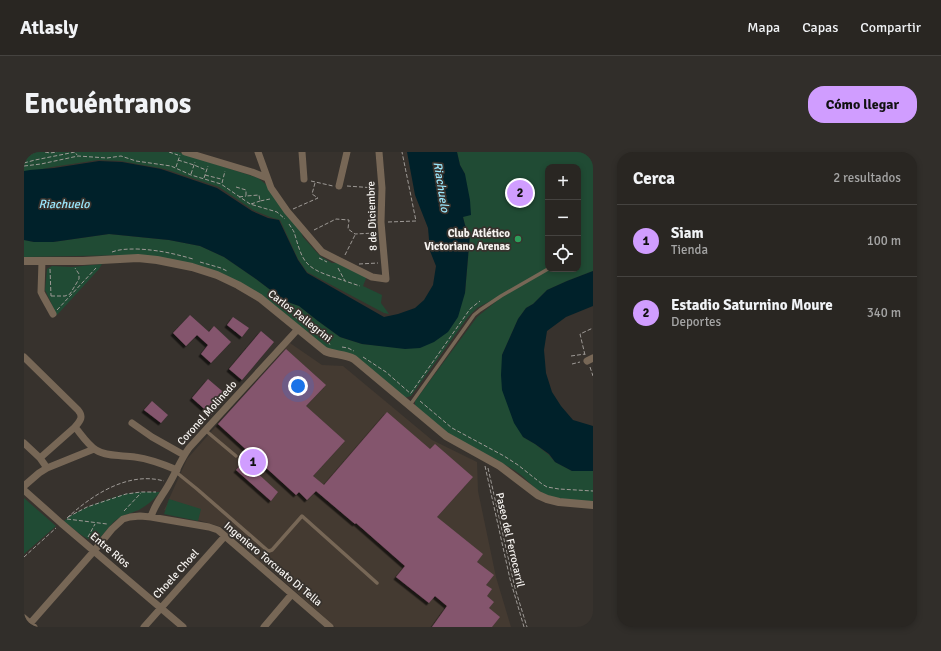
<!DOCTYPE html>
<html lang="es">
<meta charset="utf-8">
<style>
:root{--surface:#292622;--page:#312e2a;--text:#f1f3f6;--muted:#a5a5a5;--line:#454340;--accent:#d09dff}
body{margin:0;font-family:Signika,sans-serif;background:var(--page);color:var(--text)}
.controls{position:absolute;right:12px;top:12px;display:grid;overflow:hidden;border-radius:8px;box-shadow:0 2px 6px #0003}
.controls button{width:36px;height:36px;display:grid;place-items:center;padding:0;border:0;border-bottom:1px solid var(--line);background:var(--surface);color:var(--text);font:20px sans-serif}
.you{position:absolute;left:274px;top:234px;width:14px;height:14px;margin:-10px;border:3px solid #fff;border-radius:50%;background:#1a73e8;box-shadow:0 0 0 6px #1a73e833}
.badge{display:grid;place-items:center;width:26px;height:26px;border-radius:50%;background:var(--accent);color:#111;font-size:13px;font-weight:700}
.pin{position:absolute;translate:-50% -50%;border:2px solid #fff;box-shadow:0 1px 4px #0006}
.list{margin:0;padding:0;list-style:none}
h2{display:flex;justify-content:space-between;align-items:center;height:52px;margin:0;padding:0 16px;font-size:17px}
h2 small{font-size:13px;font-weight:400;color:var(--muted)}
.list li{display:grid;grid-template-columns:26px 1fr auto;gap:12px;align-items:center;box-sizing:border-box;height:72px;padding:0 16px;border-top:1px solid var(--line)}
.list b{display:block;font-size:15px;white-space:nowrap}
.list p{margin:0;font-size:13px;white-space:nowrap;color:var(--muted)}
.list em{font-size:13px;font-style:normal;color:var(--muted)}
.icon{flex:none;width:22px;height:22px;fill:none;stroke:currentColor;stroke-width:2;stroke-linecap:round;stroke-linejoin:round}
.map{position:relative;flex:none;width:569px;height:475px;overflow:hidden;border-radius:16px}
header{display:flex;align-items:center;gap:24px;box-sizing:border-box;height:56px;padding:0 20px;background:var(--surface);border-bottom:1px solid var(--line)}
header strong{font-size:19px}
nav{display:flex;gap:22px;margin-inline-start:auto;font-size:14px}
.intro{display:flex;align-items:center;justify-content:space-between;box-sizing:border-box;height:96px;padding:0 24px}
h1{margin:0;font-size:28px}
.button{padding:10px 18px;border-radius:16px;background:var(--accent);color:#111;font-size:14px;font-weight:700}
main{display:flex;gap:24px;padding:0 24px}
aside{flex:1;background:var(--surface);border-radius:16px;box-shadow:0 2px 6px #0003}
.map>svg:first-child{display:block}
.built{fill:#443a31}
.green{fill:#204b34;fill-rule:evenodd}
.water{fill:#00212a}
.building{fill:#84546d;filter:url(#shadow)}
.lines{fill:none;stroke-linecap:round;stroke-linejoin:round}
.path{stroke:#9e9a96;stroke-width:1;stroke-dasharray:4 2;stroke-linecap:butt}
.service{stroke:#776756;stroke-width:3.5}
.minor{stroke:#776756;stroke-width:7}
.tertiary{stroke:#776756;stroke-width:8}
.leisure-dot{fill:#2e9e5b;stroke:#37322d;stroke-width:1.5}
.labels{text-anchor:middle;dominant-baseline:central;stroke-width:3.5;stroke-linejoin:round;paint-order:stroke}
.street-label{font-size:11px;fill:#f7f4f1;stroke:#37322d}
.poi-label{font-size:11px;font-weight:bold;fill:#f7f4f1;stroke:#37322d;text-anchor:end}
.water-label{font-size:12px;font-style:italic;fill:#9be8fd;stroke:#37322d}
</style>
<header>
<strong>Atlasly</strong>
<nav><a>Mapa</a><a>Capas</a><a>Compartir</a></nav>
</header>
<div class="intro"><h1>Encuéntranos</h1><a class="button">Cómo llegar</a></div>
<main>
<div class="map">
<svg width="569" height="475" viewBox="0 0 569 475">
<defs>
<filter id="shadow"><feDropShadow dx="-2.5" dy="2.5" stdDeviation="0" flood-color="#0009"/></filter>
</defs>
<rect width="100%" height="100%" fill="#37322d"/>
<path class="built" d="M266 191 298 213 319 214 408 288 453 310 454 339 472 425 487 475H311L242 413 241 414 201 376 140 358 146 347H145L163 307Z"/>
<path class="green" d="M0 0H154L234 26 244 34 277 80 279 85 296 104 308 111H314L343 124 339 134 358 143 357 151 365 162 360 161 283 120 274 107 256 68 246 65 229 58 195 35 141 17 97 9 74 8 28 15 0 21Z
M433 0H569V119L543 129 523 138 509 152 502 156 494 167 478 203 499 285 511 292 525 303 531 310 548 319H569V349L544 348 524 344 512 337 497 323 490 318 464 303 442 292 422 280 391 255V249L453 165 474 148V145L453 156 444 165 387 244 380 246 337 210 306 199 236 144 194 122 106 103 0 105V88L10 90H29L85 82 145 88 176 94 200 105 232 127 261 149 275 154 294 169 316 185 338 192 359 194 441 141 446 82 441 73 439 65 441 22 436 13ZM524 15H554V117H524Z
M78 112 75 117 33 163 21 138 23 117 28 114 48 115Z
M117 340H136C130 348 123 353 115 358 107 361 99 363 92 368 86 372 76 389 70 389 63 389 46 374 40 369 53 357 83 347 101 342 106 341 111 341 117 340Z
M0 346 32 374 0 402Z
M145 347 177 357 174 369 140 362Z"/>
<path class="water" d="M383 0H433L436 13 441 22 446 48 447 63 439 65 441 73 446 82 441 141 434 165 424 180 410 190 396 196 381 197 338 192 316 185 294 169 275 154 261 149 232 127 200 105 176 94 145 88 85 82 29 90H10L0 88V19L6 18 30 16 75 9 98 10 137 17 193 36 228 59 244 66 255 68 274 108 283 121 360 165 374 162 391 156 400 148 409 133 412 114 406 99 404 76 391 43Z
M569 119V154L542 165 523 179 520 198 522 221 528 240 537 254 549 268 569 274V319H548L531 310 525 302 511 292 499 285 490 271 478 238 477 223 478 203 494 167 502 156 509 152 523 138 543 129Z"/>
<path class="building" d="M166 163 185 180 190 174 207 190 187 211 177 202 184 193 173 183 162 194 149 181Z
M209 165 225 176 218 185 203 173Z
M237 179 250 190 218 228 205 217Z
M262 197 302 233 282 254 321 289 289 324 300 333 363 260 406 297 411 292 449 325 413 365 459 402 453 410 470 423 462 433 468 437 463 444 470 450 465 456 476 465 468 475H408L423 454 411 444 405 451 372 425 381 414 332 371 331 372 292 339 283 348 275 340 272 343 194 272Z
M184 227 204 244 187 263 168 246Z
M128 249 144 263 137 271 120 258Z
M220 309 254 340 247 349 212 318Z"/>
<g class="lines">
<path class="path" d="M21 0 26 1 33 0
M145 0 154 3
M154 8 170 13 182 18
M0 11 11 8 51 0 53 3
M0 14 17 12 54 4 83 6 97 4 112 9 147 14 167 23 197 32 226 52 253 60 261 67
M152 15 156 3
M167 22 171 10
M181 23 197 27
M180 26 184 14
M287 29 309 34
M198 31 201 19
M323 34 351 36
M212 35 222 38V44L235 43 236 49 246 47
M215 45 222 44
M227 52 236 49
M269 57 294 46 288 42 291 31
M364 70 392 69 378 0
M265 72C267 75 269 78 270 80 273 89 276 103 282 110 291 121 308 124 321 129
M290 78 312 67 325 68 324 77 331 82 351 81
M88 100C96 97 104 97 113 97 134 98 148 101 169 107
M321 103 331 83
M295 106 303 110
M176 110 197 116 203 119
M335 112 354 111
M314 116 321 129 336 134
M26 117 27 144
M27 144H41L46 142 55 127V122L51 116
M33 158 72 116
M270 164 307 193
M318 195 324 196 330 199
M561 203 556 182 569 176
M547 204 561 202
M339 205 362 220 387 242
M548 212 556 210
M566 215 569 224
M387 241 446 157 456 149
M396 249 428 276 480 304 494 313 518 332 523 335 535 337 569 339
M461 314 486 427 500 475
M464 316 491 436 503 475
M100 359 117 341
M44 365 63 355 102 342 117 340H132
M43 366C68 343 104 319 140 329
M43 367 83 372
M64 385 71 372
M0 405 32 376"/>
<path class="service" d="M0 4 8 0
M386 253 450 163 456 158 477 144 524 117
M181 278 212 304
M152 320 173 337 243 398 245 399 248 398 278 364 353 431"/>
<path class="minor" d="M161 0 228 20 243 26
M234 0 247 36 263 59 298 100 348 125 362 127 357 70 358 36 355 0
M278 0 280 27
M315 34 323 0
M18 109 17 140 19 144 29 162
M0 205 54 258C60 265 56 269 51 275L16 306 23 316 15 321 0 334
M563 209 569 206
M108 271 128 285 160 303
M51 275C57 282 63 292 72 298 83 305 99 303 111 305 126 307 139 312 153 318
M0 291 16 306
M23 316 70 297
M0 338 37 371 159 475
M127 365C130 353 139 343 145 332 152 320 157 307 165 296L274 177
M0 466 10 475
M3 475 70 399 88 377 99 367 106 365 116 364 127 365 185 375 194 378 306 475
M120 475 201 384
M240 475 268 442"/>
<path class="tertiary" d="M0 109H59L114 106 133 108 168 115 193 123 214 133 236 146 301 199C310 203 321 202 330 207L422 284 476 314 514 343 523 347 535 350 569 353"/>
</g>
<circle class="leisure-dot" cx="494" cy="87" r="4"/>
<g class="labels">
<g class="street-label">
<text transform="translate(348 64) rotate(-92)">8 de Diciembre</text>
<text transform="translate(276 164) rotate(38)">Carlos Pellegrini</text>
<text transform="translate(183 261) rotate(-48)">Coronel Molinedo</text>
<text transform="translate(486 388) rotate(77)">Paseo del Ferrocarril</text>
<text transform="translate(86 398) rotate(40)">Entre Ríos</text>
<text transform="translate(249 412) rotate(40)">Ingeniero Torcuato Di Tella</text>
<text transform="translate(152 422) rotate(-48)">Choele Choel</text>
</g>
<g class="poi-label">
<text x="486" y="81">Club Atlético<tspan x="486" dy="13">Victoriano Arenas</tspan></text>
</g>
<g class="water-label">
<text transform="translate(417 35) rotate(81)">Riachuelo</text>
<text x="40" y="52">Riachuelo</text>
</g>
</g>
</svg>
<div class="controls">
<button>+</button>
<button>−</button>
<button><svg class="icon" aria-label="locate" viewBox="0 0 24 24"><circle cx="12" cy="12" r="6"/><path d="M12 2v4M12 18v4M2 12h4M18 12h4"/></svg></button>
</div>
<div class="you"></div>
<div class="pin badge" style="left:229px;top:310px">1</div>
<div class="pin badge" style="left:496px;top:41px">2</div>
</div>
<aside>
<h2>Cerca<small>2 resultados</small></h2>
<ul class="list">
<li><span class="badge">1</span><div><b>Siam</b><p>Tienda</p></div><em>100 m</em></li>
<li><span class="badge">2</span><div><b>Estadio Saturnino Moure</b><p>Deportes</p></div><em>340 m</em></li>
</ul>
</aside>
</main>
